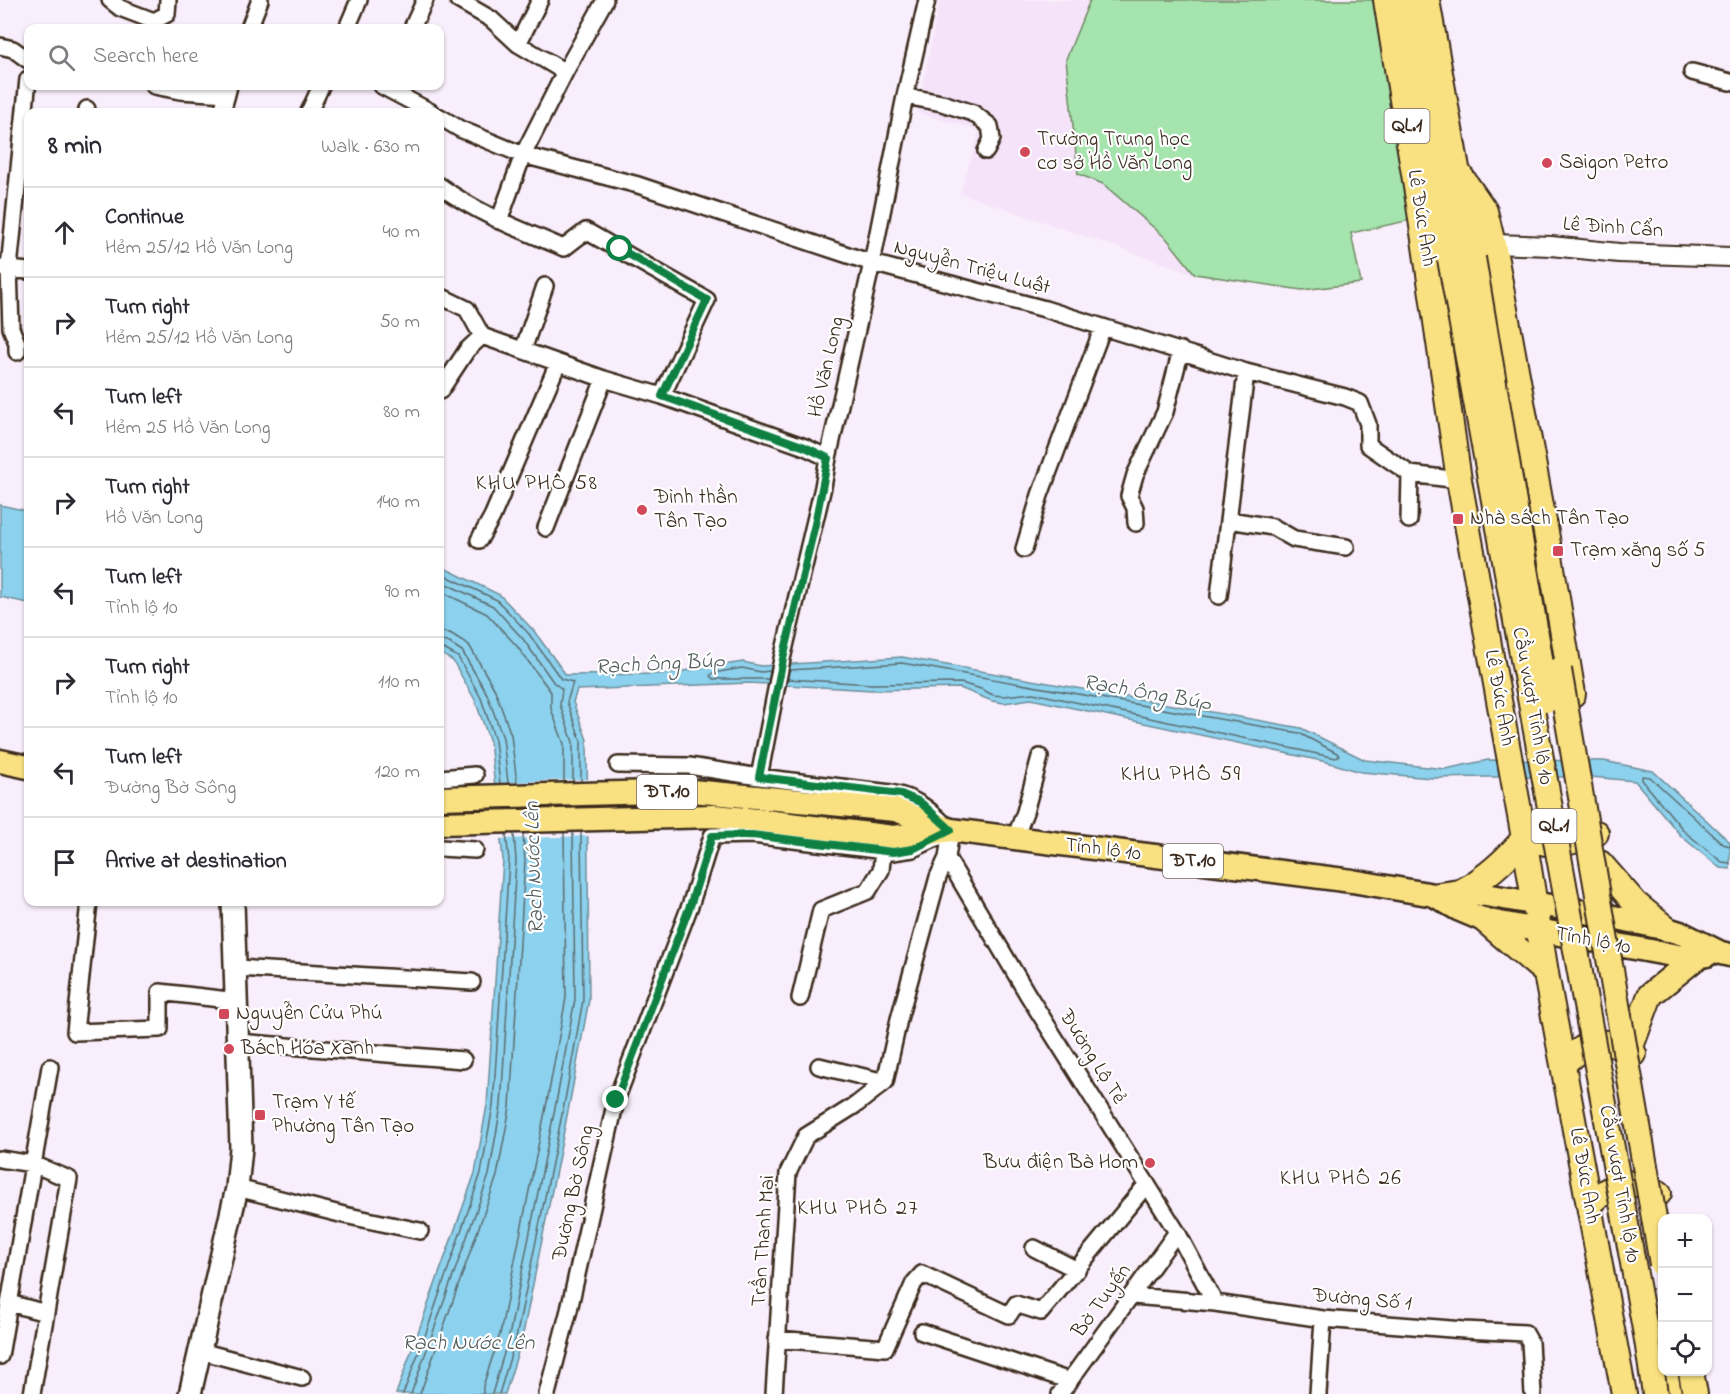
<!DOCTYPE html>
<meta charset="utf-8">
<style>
:root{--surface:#fff;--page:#f2f2f3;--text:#2b2b33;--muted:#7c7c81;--line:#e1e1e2}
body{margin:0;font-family:"Indie Flower",sans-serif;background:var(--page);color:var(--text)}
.controls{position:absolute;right:18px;bottom:18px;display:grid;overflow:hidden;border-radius:12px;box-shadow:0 2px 4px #0004}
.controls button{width:54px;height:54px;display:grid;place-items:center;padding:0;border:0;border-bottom:2px solid var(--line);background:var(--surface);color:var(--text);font:30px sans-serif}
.stop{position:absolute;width:18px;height:18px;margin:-14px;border:4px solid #0b8043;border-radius:50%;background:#fff}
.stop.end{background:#0b8043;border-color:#fff;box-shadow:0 2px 6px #0008}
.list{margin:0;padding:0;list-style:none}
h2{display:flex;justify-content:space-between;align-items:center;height:78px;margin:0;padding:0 24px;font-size:26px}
h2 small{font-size:20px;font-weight:400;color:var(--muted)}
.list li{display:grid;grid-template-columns:39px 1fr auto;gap:18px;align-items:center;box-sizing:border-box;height:90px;padding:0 24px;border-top:2px solid var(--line)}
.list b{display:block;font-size:22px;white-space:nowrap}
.list p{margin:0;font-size:20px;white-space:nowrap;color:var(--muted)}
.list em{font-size:20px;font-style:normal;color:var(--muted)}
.icon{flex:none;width:33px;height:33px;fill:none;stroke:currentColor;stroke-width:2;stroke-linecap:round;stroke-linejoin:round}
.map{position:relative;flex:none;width:1730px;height:1394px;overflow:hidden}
.search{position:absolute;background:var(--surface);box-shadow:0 2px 4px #0004;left:24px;top:24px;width:420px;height:66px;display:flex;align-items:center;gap:15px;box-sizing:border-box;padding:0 21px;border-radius:12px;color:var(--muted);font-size:22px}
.panel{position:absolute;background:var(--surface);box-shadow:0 2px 4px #0004;left:24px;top:108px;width:420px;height:798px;border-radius:12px}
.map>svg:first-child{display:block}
.built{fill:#f5e3f9}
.green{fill:#a5e4ac;stroke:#708765;stroke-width:1.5}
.water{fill:#8cd1ed;stroke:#6c8e9a;stroke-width:1.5}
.pier{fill:#f9eefb}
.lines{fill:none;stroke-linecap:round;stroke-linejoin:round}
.shore{stroke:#5b6d71;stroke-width:1.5}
.minor-casing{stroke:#3b2a1e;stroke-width:20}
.tertiary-casing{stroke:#3b2a1e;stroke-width:22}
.secondary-casing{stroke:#3b2a1e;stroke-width:26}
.primary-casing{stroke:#3b2a1e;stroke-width:27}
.trunk-casing{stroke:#3b2a1e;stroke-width:28}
.minor{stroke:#fff;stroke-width:15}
.tertiary{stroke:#fff;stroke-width:18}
.secondary{stroke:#fff;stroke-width:21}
.primary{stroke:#f9e181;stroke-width:22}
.trunk{stroke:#f9e181;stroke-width:24}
.trunk-bridge-casing{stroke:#3b2a1e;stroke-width:28;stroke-linecap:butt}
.trunk-bridge{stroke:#f9e181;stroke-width:24}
.route{stroke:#0b8043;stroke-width:8}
.poi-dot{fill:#d1495b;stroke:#fff;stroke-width:2}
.labels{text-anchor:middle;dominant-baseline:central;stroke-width:4.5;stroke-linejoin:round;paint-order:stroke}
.shield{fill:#fff;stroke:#766a62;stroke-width:1.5}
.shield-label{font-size:20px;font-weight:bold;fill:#3b2a1e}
.poi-label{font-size:21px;fill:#3b2a1e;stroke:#fff;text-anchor:start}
.street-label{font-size:21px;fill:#3b2a1e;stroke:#fff}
.neighbourhood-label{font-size:22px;letter-spacing:1.5px;fill:#3b2a1e;stroke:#fff}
.water-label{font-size:22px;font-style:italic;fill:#535c5c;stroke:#fff}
</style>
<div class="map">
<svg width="1730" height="1394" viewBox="0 0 1730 1394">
<rect width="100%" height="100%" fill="#f9eefb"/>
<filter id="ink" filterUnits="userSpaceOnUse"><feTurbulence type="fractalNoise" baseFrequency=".0167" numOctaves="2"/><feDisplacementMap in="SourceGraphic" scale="12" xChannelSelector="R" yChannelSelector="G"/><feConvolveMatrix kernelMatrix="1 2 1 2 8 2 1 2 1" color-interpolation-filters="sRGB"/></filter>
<g filter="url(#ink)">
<path class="built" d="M940 0H1090L1066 59 1078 174 1103 183 1167 239 1195 274 960 193 980 130 917 113Z"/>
<path class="green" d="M1090 0H1375L1411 220 1351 233 1361 283 1302 290 1195 274 1167 239 1103 184 1078 174 1066 59Z"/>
<path class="water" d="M0 505 28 511V603L0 597Z
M440 566 500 595 534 631 566 675 664 674 743 662 761 666 902 657 1301 728 1365 760 1445 769 1488 760 1604 761 1653 771 1730 842V869L1720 868 1681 836 1635 781 1591 777H1489L1432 778 1361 772 1327 762 1031 699 1004 703 992 701 960 688 872 690 749 683 577 690 573 702 587 740 589 1000 570 1101 522 1339 505 1394H396L475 1173 487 1105 503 859 490 742 475 700 453 661 440 653Z"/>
<path class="pier" d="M590 779V836L498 839 491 783Z"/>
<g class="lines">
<path class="shore" d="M440 573 497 600 529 634 561 679 573 682 567 702 581 741V781
M440 581 493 606 523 639 554 683 562 689 560 705 573 742V782
M440 591 487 614 516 645 551 692V709L564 744V782
M440 632 450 633 469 645 495 690 511 735 517 783
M440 641 448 642 462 651 487 694 503 738 508 783
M440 648 444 649 458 657 481 698 495 740 500 784
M769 679H713L710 676 713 673 742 668 761 672 770 671
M787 679 872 684 961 683 981 689 993 695 1004 696 1033 693 1336 758 1339 756 1337 753 1299 733 902 663 789 670
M1730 846 1723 844 1650 777 1642 776V780L1685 832 1722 862 1730 863
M403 1394 426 1333 481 1173 493 1106 509 860 506 834
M411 1394 489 1175 501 1106 516 860 514 834
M420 1394 497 1176 510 1107 525 861 523 834
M483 1394V1386L500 1334 548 1097 566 998 564 833
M492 1394 509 1336 557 1098 575 999 573 832
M499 1394 516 1338 565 1100 583 1000 581 832"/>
<defs>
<path id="minor" d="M110 0 120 8 154 21 167 14 168 0
M458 0 491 19 518 44 565 72
M249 28 260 0
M347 28 359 0
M412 28 425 0
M518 44 540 0
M0 46 13 49 28 60
M1692 72 1730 82
M154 86 180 91 227 94 229 86
M382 86 431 112
M905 96 942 103 973 113 990 126 992 139 986 151
M87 112V109
M222 112 227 94
M309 112 321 86
M440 117 460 129 523 155 638 185 872 263 1045 309 1246 372 1345 397 1360 403 1368 424V445L1410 474 1459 480
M440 186C478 214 521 230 564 248L586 231 707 300 662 396
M499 221 523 155 565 72 605 0
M0 268 28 271
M440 296 467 309 482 336
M523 350 545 286
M17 352V343L11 328 9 268 28 79
M440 391 467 350 482 336 604 379 662 396 805 447 828 458
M1229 520 1273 527 1294 539 1346 547
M1409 520 1410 474
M1136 523 1135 508 1129 496 1135 475 1165 412 1181 350
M546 528 604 379
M479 540 492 517 558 363
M1024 549 1040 495 1103 327
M1219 596 1246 372
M618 765 689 766 759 777 891 793C914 797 928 808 944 824
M759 777 782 659 823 487 828 458 872 263 905 96 927 0
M440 778 475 775
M951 830 947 858 1028 995 1177 1232 1215 1303
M1015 838 1025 812 1040 757
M440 848 475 850
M89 902 75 1032 160 1029V992L237 1001
M236 968 472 982
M800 998 821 910 868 891 881 870 883 851
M238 1042 463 1060
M819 1066 885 1082
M0 1159 33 1164 69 1179 32 1394
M237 1188 344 1215 420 1231
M1034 1248 1077 1270
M1133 1296 1215 1303 1323 1319 1464 1330 1525 1333 1530 1342 1533 1394
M9 1303 46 1313
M922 1332 1070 1381
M777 1339 885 1348 914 1283 922 1274 1009 1315 1016 1304 1041 1312 1147 1184
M200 1351 302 1378
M0 1356 50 1067
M547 1394 569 1310 616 1100 691 903 712 836 752 835 893 852 913 849 941 836
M774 1394 788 1173 806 1136 857 1104 885 1082 899 1019 938 877 947 858
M1060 1394 1177 1232
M1318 1394 1323 1319"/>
<path id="tertiary" d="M1493 244 1551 246 1619 253 1730 257"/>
<path id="secondary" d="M190 1394 237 1188 241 1148 233 902"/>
<path id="primary" d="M0 761 28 767
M440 798 692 791 895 810 951 830 1352 881 1434 895 1462 891 1521 901 1609 916 1667 929 1683 934 1721 953 1730 955
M440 823 714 816 757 820 893 837 946 831
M1434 895 1458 909 1484 920 1683 957H1697L1707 955"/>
<path id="trunk" d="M1386 0 1419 205 1459 480 1524 838 1547 979 1624 1394
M1406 0 1450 259
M1427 0 1473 258
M1458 172 1485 211 1493 244 1547 538 1573 694
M1600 863 1635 903 1667 929
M1462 891C1487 877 1506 860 1524 838 1559 847 1562 846 1596 833
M1484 920 1546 973
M1632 1044 1650 995 1697 957
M1563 1064C1589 1040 1602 1035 1634 1054
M1589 1205C1613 1182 1630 1176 1659 1193
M1665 1372 1669 1394
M1691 1372 1695 1394"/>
</defs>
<use href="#minor" class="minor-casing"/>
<use href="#tertiary" class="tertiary-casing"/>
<use href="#secondary" class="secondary-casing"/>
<use href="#primary" class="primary-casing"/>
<use href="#trunk" class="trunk-casing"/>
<use href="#minor" class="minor"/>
<use href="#tertiary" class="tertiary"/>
<use href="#secondary" class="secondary"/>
<use href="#primary" class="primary"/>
<use href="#trunk" class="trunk"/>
<defs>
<path id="trunk-bridge" d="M1473 258 1547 700
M1450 259 1647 1340 1655 1394
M1559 670 1662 1264"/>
</defs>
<use href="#trunk-bridge" class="trunk-bridge-casing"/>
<use href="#trunk-bridge" class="trunk-bridge"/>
</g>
</g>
<g class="lines" filter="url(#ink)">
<path class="route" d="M616 1100 691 903 712 836 752 835 893 852 913 849 951 830 920 802 901 794 759 777 783 659 815 524 828 458 805 447 662 396 707 300 620 249"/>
</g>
<g class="poi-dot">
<circle cx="1025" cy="152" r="6"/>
<circle cx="1547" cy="163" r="6"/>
<circle cx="642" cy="510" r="6"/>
<rect x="1452" y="513" width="12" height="12" rx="3"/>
<rect x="1552" y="545" width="12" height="12" rx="3"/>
<rect x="218" y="1008" width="12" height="12" rx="3"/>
<circle cx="229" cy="1049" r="6"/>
<rect x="254" y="1109" width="12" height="12" rx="3"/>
<circle cx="1150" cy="1163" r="6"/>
</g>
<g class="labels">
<g class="shield">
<rect x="1384.5" y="109" width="45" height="34" rx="4.5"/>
<rect x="637" y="775" width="60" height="34" rx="4.5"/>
<rect x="1531.5" y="809" width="45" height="34" rx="4.5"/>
<rect x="1163" y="844" width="60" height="34" rx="4.5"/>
</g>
<g class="shield-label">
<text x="1407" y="126">QL.1</text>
<text x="667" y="792">ĐT.10</text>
<text x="1554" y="826">QL.1</text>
<text x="1193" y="861">ĐT.10</text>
</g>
<g class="poi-label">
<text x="1037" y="140">Trường Trung học<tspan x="1037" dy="24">cơ sở Hồ Văn Long</tspan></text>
<text x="1559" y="163">Saigon Petro</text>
<text x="654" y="498">Đình thần<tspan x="654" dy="24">Tân Tạo</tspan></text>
<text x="1470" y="519">Nhà sách Tân Tạo</text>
<text x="1570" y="551">Trạm xăng số 5</text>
<text x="236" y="1014">Nguyễn Cửu Phú</text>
<text x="241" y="1049">Bách Hóa Xanh</text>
<text x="272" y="1103">Trạm Y tế<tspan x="272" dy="24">Phường Tân Tạo</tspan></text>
<text x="1138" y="1163" text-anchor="end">Bưu điện Bà Hom</text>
</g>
<g class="street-label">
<text transform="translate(1421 218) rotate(81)">Lê Đức Anh</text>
<text transform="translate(1613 228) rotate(4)">Lê Đình Cẩn</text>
<text transform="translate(972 268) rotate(15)">Nguyễn Triệu Luật</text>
<text transform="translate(827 367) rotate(-77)">Hồ Văn Long</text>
<text transform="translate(1499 698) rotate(80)">Lê Đức Anh</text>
<text transform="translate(1532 706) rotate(80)">Cầu vượt Tỉnh lộ 10</text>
<text transform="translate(1103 850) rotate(7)">Tỉnh lộ 10</text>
<text transform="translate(1593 941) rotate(11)">Tỉnh lộ 10</text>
<text transform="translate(1092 1057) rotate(58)">Đường Lộ Tẻ</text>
<text transform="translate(1584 1176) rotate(80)">Lê Đức Anh</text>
<text transform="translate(1619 1184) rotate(80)">Cầu vượt Tỉnh lộ 10</text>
<text transform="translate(574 1193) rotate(-78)">Đường Bờ Sông</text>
<text transform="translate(764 1241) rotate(-86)">Trần Thanh Mại</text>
<text transform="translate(1362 1300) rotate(5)">Đường Số 1</text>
<text transform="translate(1102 1301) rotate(-54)">Bờ Tuyến</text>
</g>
<g class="neighbourhood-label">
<text x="537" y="484">KHU PHỐ 58</text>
<text x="1181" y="775">KHU PHỐ 59</text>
<text x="1341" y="1179">KHU PHỐ 26</text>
<text x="858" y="1209">KHU PHỐ 27</text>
</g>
<g class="water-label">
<text transform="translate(660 665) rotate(-3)">Rạch Ông Búp</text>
<text transform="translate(1147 694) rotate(10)">Rạch Ông Búp</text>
<text transform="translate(535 868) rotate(-92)">Rạch Nước Lên</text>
<text x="468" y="1344">Rạch Nước Lên</text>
</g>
</g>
</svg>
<div class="controls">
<button>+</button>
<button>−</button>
<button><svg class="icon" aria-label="locate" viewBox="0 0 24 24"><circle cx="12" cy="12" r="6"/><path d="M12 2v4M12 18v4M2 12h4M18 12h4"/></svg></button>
</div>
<div class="stop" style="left:620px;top:249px"></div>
<div class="stop end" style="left:616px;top:1100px"></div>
<div class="search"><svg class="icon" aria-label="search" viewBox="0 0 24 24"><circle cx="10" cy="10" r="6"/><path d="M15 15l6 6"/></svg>Search here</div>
<section class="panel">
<h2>8 min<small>Walk · 630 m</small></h2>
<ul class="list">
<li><svg class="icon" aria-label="ahead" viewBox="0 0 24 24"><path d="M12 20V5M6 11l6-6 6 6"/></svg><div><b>Continue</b><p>Hẻm 25/12 Hồ Văn Long</p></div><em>40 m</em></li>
<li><svg class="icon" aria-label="right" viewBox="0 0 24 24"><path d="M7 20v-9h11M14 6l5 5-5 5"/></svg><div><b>Turn right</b><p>Hẻm 25/12 Hồ Văn Long</p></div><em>50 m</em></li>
<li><svg class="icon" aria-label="left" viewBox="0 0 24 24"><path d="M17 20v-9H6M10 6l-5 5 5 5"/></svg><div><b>Turn left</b><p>Hẻm 25 Hồ Văn Long</p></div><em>80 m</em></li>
<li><svg class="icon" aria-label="right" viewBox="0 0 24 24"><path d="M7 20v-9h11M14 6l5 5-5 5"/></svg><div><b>Turn right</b><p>Hồ Văn Long</p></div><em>140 m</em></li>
<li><svg class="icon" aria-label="left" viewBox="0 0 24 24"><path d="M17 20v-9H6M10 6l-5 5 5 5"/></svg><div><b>Turn left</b><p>Tỉnh lộ 10</p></div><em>90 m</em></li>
<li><svg class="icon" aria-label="right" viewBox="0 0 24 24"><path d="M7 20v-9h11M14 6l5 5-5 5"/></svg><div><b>Turn right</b><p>Tỉnh lộ 10</p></div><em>110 m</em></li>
<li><svg class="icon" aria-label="left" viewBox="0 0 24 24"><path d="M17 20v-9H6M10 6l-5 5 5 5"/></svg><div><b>Turn left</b><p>Đường Bờ Sông</p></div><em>120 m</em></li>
<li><svg class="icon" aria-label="arrive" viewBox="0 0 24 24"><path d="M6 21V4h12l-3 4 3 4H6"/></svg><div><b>Arrive at destination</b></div></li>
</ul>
</section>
</div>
